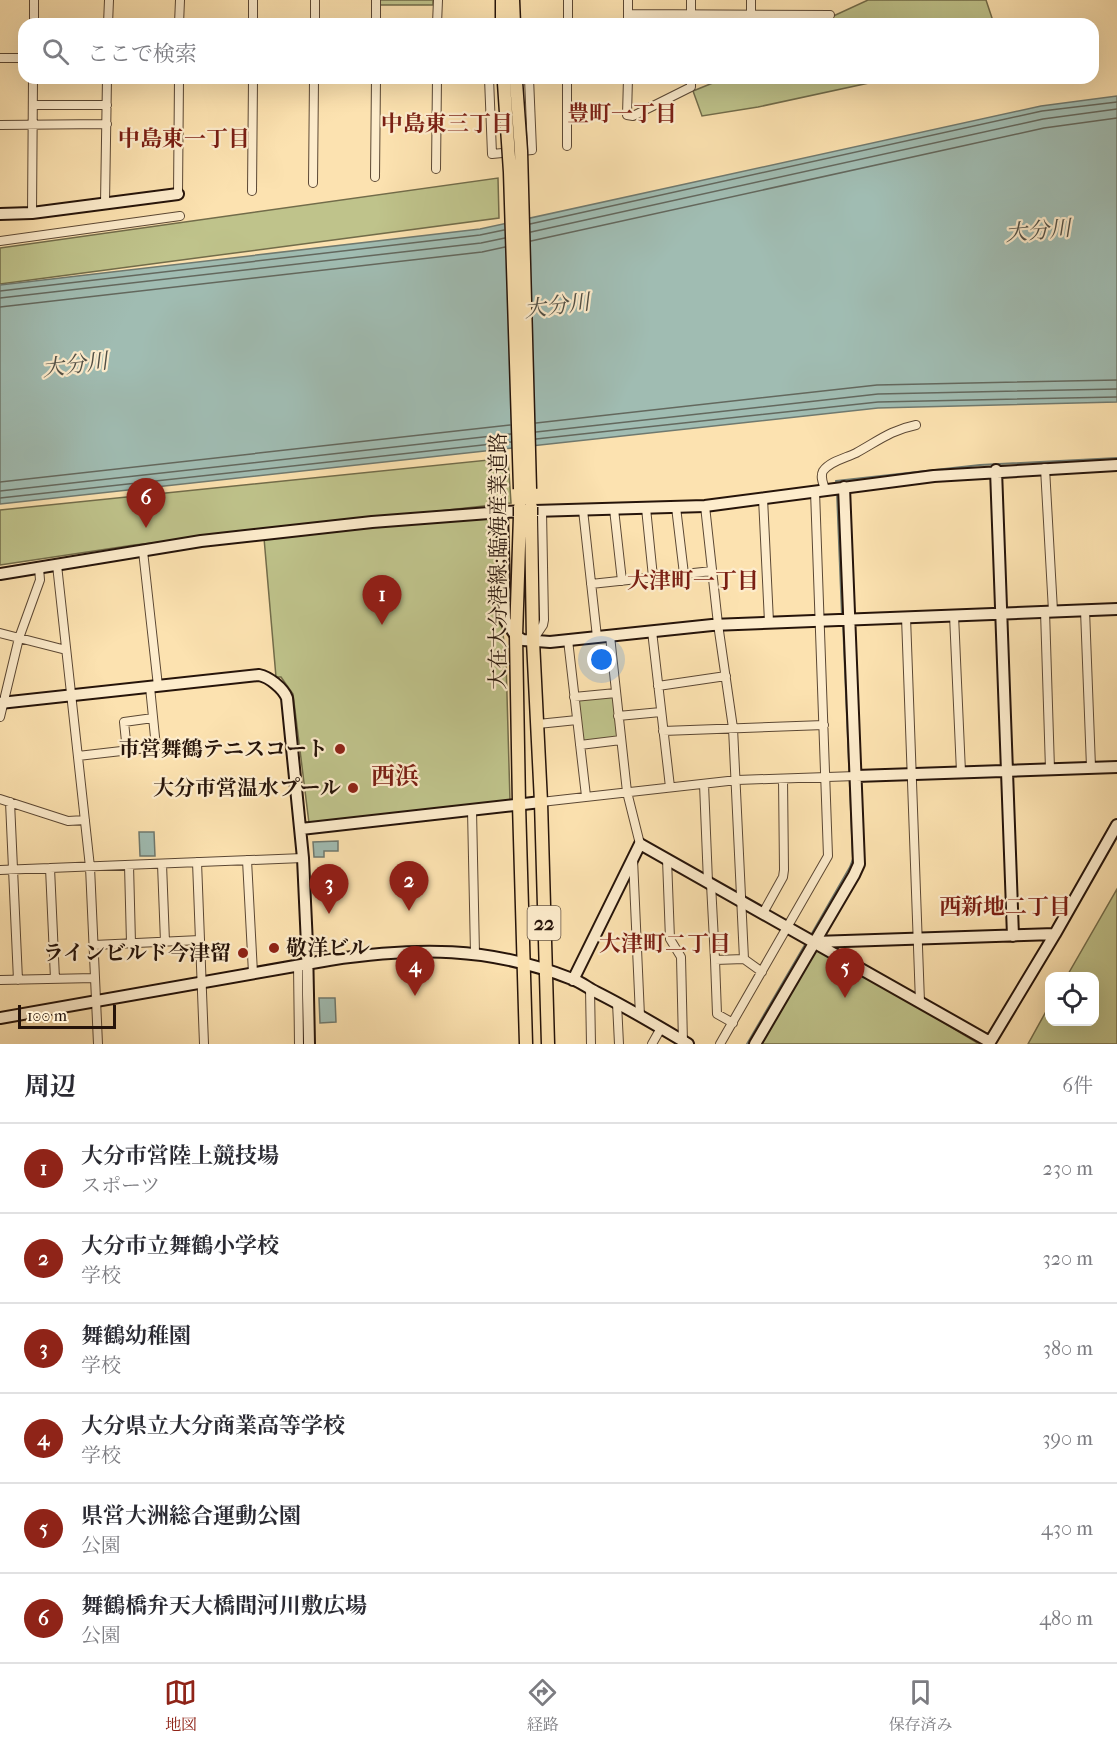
<!DOCTYPE html>
<html lang="ja">
<meta charset="utf-8">
<style>
:root{--surface:#fff;--page:#f7f7f7;--text:#2b2b33;--muted:#7c7c81;--line:#e1e1e2;--accent:#8f2418}
body{margin:0;font-family:"IM FELL French Canon","Noto Serif JP",serif;background:var(--page);color:var(--text)}
.controls{position:absolute;right:18px;bottom:18px;display:grid;overflow:hidden;border-radius:12px;box-shadow:0 6px 24px #0002}
.controls button{width:54px;height:54px;display:grid;place-items:center;padding:0;border:0;border-bottom:2px solid var(--line);background:var(--surface);color:var(--text);font:30px sans-serif}
.scale{position:absolute;left:18px;bottom:15px;width:98px;box-sizing:border-box;padding-left:6px;border:3px solid #26140a;border-top:0;font-size:16px;line-height:21px;white-space:nowrap;color:#26140a;-webkit-text-stroke:4px #fdeccc;paint-order:stroke}
.you{position:absolute;left:602px;top:660px;width:21px;height:21px;margin:-15px;border:4px solid #fff;border-radius:50%;background:#1a73e8;box-shadow:0 0 0 9px #1a73e833}
.badge{display:grid;place-items:center;width:39px;height:39px;border-radius:50%;background:var(--accent);color:#fff;font-size:20px;font-weight:700}
.pin{position:absolute;translate:-50% -50px;filter:drop-shadow(0 2px 3px #0008)}
.pin::after{content:'';position:absolute;top:32px;width:21px;height:18px;background:inherit;clip-path:polygon(0 0,100% 0,50% 100%)}
.list{margin:0;padding:0;list-style:none}
h2{display:flex;justify-content:space-between;align-items:center;height:78px;margin:0;padding:0 24px;font-size:26px}
h2 small{font-size:20px;font-weight:400;color:var(--muted)}
.list li{display:grid;grid-template-columns:39px 1fr auto;gap:18px;align-items:center;box-sizing:border-box;height:90px;padding:0 24px;border-top:2px solid var(--line)}
.list b{display:block;font-size:22px;white-space:nowrap}
.list p{margin:0;font-size:20px;white-space:nowrap;color:var(--muted)}
.list em{font-size:20px;font-style:normal;color:var(--muted)}
.icon{flex:none;width:33px;height:33px;fill:none;stroke:currentColor;stroke-width:2;stroke-linecap:round;stroke-linejoin:round}
.map{position:relative;flex:none;width:1117px;height:1044px;overflow:hidden}
.search{position:absolute;background:var(--surface);box-shadow:0 6px 24px #0002;left:18px;right:18px;top:18px;height:66px;display:flex;align-items:center;gap:15px;box-sizing:border-box;padding:0 21px;border-radius:18px;color:var(--muted);font-size:22px}
.sheet{height:618px;background:var(--surface)}
nav{display:flex;justify-content:space-around;align-items:center;box-sizing:border-box;height:84px;border-top:2px solid var(--line);background:var(--surface);font-size:16px;color:var(--muted)}
nav a{display:grid;justify-items:center;gap:3px}
nav .on{color:var(--accent)}
.map>svg:first-child{display:block}
.green{fill:#bfc38b;stroke:#726c4a;stroke-width:1.5}
.water{fill:#a0bcb2;stroke:#6f796f;stroke-width:1.5}
.lines{fill:none;stroke-linecap:round;stroke-linejoin:round}
.shore{stroke:#63685e;stroke-width:1.5}
.stream{stroke:#6f796f;stroke-width:2}
.street-casing{stroke:#5c4834;stroke-width:10}
.secondary-casing{stroke:#26140a;stroke-width:14}
.primary-casing{stroke:#26140a;stroke-width:15}
.street{stroke:#fdeccc;stroke-width:8}
.secondary{stroke:#fdeccc;stroke-width:10}
.primary{stroke:#fce2b0;stroke-width:12}
.primary-bridge-casing{stroke:#26140a;stroke-width:15;stroke-linecap:butt}
.primary-bridge{stroke:#fce2b0;stroke-width:12}
.poi-dot{fill:#8f2418;stroke:#fdeccc;stroke-width:2}
.labels{text-anchor:middle;dominant-baseline:central;stroke-width:4.5;stroke-linejoin:round;paint-order:stroke}
.shield{fill:#fdeccc;stroke:#654;stroke-width:1.5}
.shield-label{font-size:20px;font-weight:bold;fill:#26140a}
.street-label{font-size:21px;fill:#26140a;stroke:#fdeccc}
.poi-label{font-size:21px;font-weight:bold;fill:#26140a;stroke:#fdeccc;text-anchor:end}
.neighbourhood-label{font-size:22px;font-weight:bold;fill:#7a1f14;stroke:#fdeccc}
.water-label{font-size:22px;font-style:italic;fill:#514f45;stroke:#fdeccc}
.quarter-label{font-size:24px;font-weight:bold;fill:#7a1f14;stroke:#fdeccc}
</style>
<div class="map">
<svg width="1117" height="1044" viewBox="0 0 1117 1044">
<rect width="100%" height="100%" fill="#fce2b0"/>
<filter id="stains"><feTurbulence type="fractalNoise" baseFrequency=".00333" numOctaves="4"/><feColorMatrix values="0 0 0 0 .2 0 0 0 0 .09 0 0 0 0 .02 0 0 0 .5 -.17"/></filter>
<radialGradient id="worn" r=".72"><stop offset=".6" stop-color="#630" stop-opacity="0"/><stop offset="1" stop-color="#630" stop-opacity=".3"/></radialGradient>
<path class="green" d="M380 0H433V5H380Z
M868 0H986L994 24H816Z
M725 78H892L758 107 702 116 693 91Z
M498 178 499 218 0 284V248Z
M508 458 511 503 134 545 0 565V510Z
M497 518 502 625 506 660 510 801 309 823 293 694 281 677H276L264 538 389 525Z
M612 696 614 698 618 736 617 738 584 741 581 740 579 700Z
M1117 889V1044H1028L1049 1006 1050 1022H1094V976H1067Z
M816 951H825L979 1044H760Z"/>
<path class="water" d="M1117 96V402L878 408 0 504V285L480 229 1041 106Z
M139 832H154L155 856H140Z
M338 841V851H324V857H314L313 842Z
M319 998H335L336 1022 320 1023Z"/>
<g class="lines">
<path class="shore" d="M530 224 1042 111 1117 102
M531 232 1043 119 1117 109
M531 241 1044 128 1117 118
M0 291 480 235 504 230
M0 298 481 243 505 238
M0 307 482 252 505 247
M536 423 877 385 1117 380
M536 432 878 394 1117 389
M536 439 878 402 1117 397
M0 482 510 425
M0 491 511 434
M0 498 511 442"/>
<path class="stream" d="M837 485 836 481 980 465 1117 458
M837 493 842 616
M811 935 850 867 853 859 843 622
M747 1044 806 943"/>
<defs>
<path id="street" d="M751 0V24
M628 14 830 15
M34 24V0
M108 24 109 0
M179 24 180 0
M253 24V0
M315 24V0
M376 24V0
M437 24 438 0
M568 24V0
M628 24V0
M691 24V0
M0 58H24
M489 78 492 154 532 150 529 78
M628 78 627 115 633 116 691 87V78
M33 105H107
M0 125 107 124
M567 146V78
M436 169 437 78
M375 177 376 78
M313 183 314 78
M252 191 253 78
M178 194 179 78
M105 203 107 78
M32 213 33 78
M0 241 180 216
M1045 468 1053 611
M825 489C823 483 820 477 823 471 830 461 846 458 856 453 878 441 891 430 916 425
M763 498 769 622
M705 506 718 624 733 728 744 959
M676 507 684 574
M646 508 653 577
M614 509 622 581
M583 510 597 637
M143 551 158 686
M57 565 90 867 98 1044
M591 584 712 571
M1085 610 1091 767
M1045 611 1050 769
M954 615 961 772
M906 617 920 1002
M652 631 670 787
M0 633 66 650
M610 636 627 792 640 844
M533 640 543 625 544 620 542 511
M568 640 586 796
M658 686 726 676
M574 697 616 693
M618 716 661 712
M0 717 19 638 40 580 39 568
M538 724 577 720
M663 731 824 725
M580 745 621 740
M127 751 124 722 153 718
M78 756 156 747 150 687
M704 784 708 882
M0 799 68 821 85 820
M10 802 18 980
M541 802 737 780 856 776
M472 810 475 954
M633 859 640 1016
M667 859 670 939 681 957 683 1043
M247 860 253 973
M197 862 204 1044
M162 864 165 942
M129 865 131 943
M50 868 55 979
M0 870 303 858
M711 884 715 960 744 959 762 972
M763 913 783 877 784 870 783 779
M94 945 200 940
M715 960 717 1014 733 1023
M298 965 299 1044
M0 980 95 978
M590 989 591 1044
M617 1003 619 1044
M652 1044 661 1028
M720 1044 828 856 815 491"/>
<path id="secondary" d="M0 214 32 213 178 194
M996 470 1013 936
M502 512 505 620 516 636 523 640 550 642 712 625 1117 609
M0 574 201 541 372 522 502 512 705 506 934 476 1117 465
M0 703 259 675C269 677 283 688 287 698L303 858 307 945 309 1044
M856 776 1117 767
M301 829 541 802
M815 942 1055 934
M573 980 640 844 990 1042 1055 934 1117 825
M0 1018 329 960C417 947 488 946 572 979 581 982 588 988 596 992 628 1008 658 1026 688 1044
M755 1044 854 875 859 864 844 487"/>
<path id="primary" d="M502 0V24
M513 0 514 24
M531 515 533 641 541 802 548 1044
M520 516 516 636 519 804 526 1044"/>
</defs>
<use href="#street" class="street-casing"/>
<use href="#secondary" class="secondary-casing"/>
<use href="#primary" class="primary-casing"/>
<use href="#street" class="street"/>
<use href="#secondary" class="secondary"/>
<use href="#primary" class="primary"/>
<defs>
<path id="primary-bridge" d="M516 82 521 151 530 489
M504 83 510 172 520 489
M520 507V516
M531 507V515"/>
</defs>
<use href="#primary-bridge" class="primary-bridge-casing"/>
<use href="#primary-bridge" class="primary-bridge"/>
</g>
<g class="poi-dot">
<circle cx="340" cy="749" r="6"/>
<circle cx="353" cy="788" r="6"/>
<circle cx="274" cy="948" r="6"/>
<circle cx="243" cy="953" r="6"/>
</g>
<g class="labels">
<rect class="shield" x="527.5" y="906" width="33" height="34" rx="4.5"/>
<g class="shield-label">
<text x="544" y="923">22</text>
</g>
<g class="street-label">
<text transform="translate(498 561) rotate(-90)">大在大分港線;臨海産業道路</text>
</g>
<g class="poi-label">
<text x="328" y="749">市営舞鶴テニスコート</text>
<text x="341" y="788">大分市営温水プール</text>
<text x="286" y="948" text-anchor="start">敬洋ビル</text>
<text x="231" y="953">ラインビルド今津留</text>
</g>
<g class="neighbourhood-label">
<text x="622" y="114">豊町一丁目</text>
<text x="447" y="124">中島東三丁目</text>
<text x="184" y="139">中島東一丁目</text>
<text x="693" y="581">大津町一丁目</text>
<text x="1005" y="907">西新地二丁目</text>
<text x="665" y="944">大津町二丁目</text>
</g>
<g class="water-label">
<text transform="translate(1038 231) rotate(-5)">大分川</text>
<text transform="translate(557 306) rotate(-7)">大分川</text>
<text transform="translate(75 365) rotate(-7)">大分川</text>
</g>
<g class="quarter-label">
<text x="395" y="776">西浜</text>
</g>
</g>
<rect width="100%" height="100%" filter="url(#stains)"/>
<rect width="100%" height="100%" fill="url(#worn)"/>
</svg>
<div class="controls">
<button><svg class="icon" aria-label="locate" viewBox="0 0 24 24"><circle cx="12" cy="12" r="6"/><path d="M12 2v4M12 18v4M2 12h4M18 12h4"/></svg></button>
</div>
<div class="scale">100 m</div>
<div class="you"></div>
<div class="pin badge" style="left:382px;top:625px">1</div>
<div class="pin badge" style="left:409px;top:911px">2</div>
<div class="pin badge" style="left:329px;top:914px">3</div>
<div class="pin badge" style="left:415px;top:996px">4</div>
<div class="pin badge" style="left:845px;top:998px">5</div>
<div class="pin badge" style="left:146px;top:528px">6</div>
<div class="search"><svg class="icon" aria-label="search" viewBox="0 0 24 24"><circle cx="10" cy="10" r="6"/><path d="M15 15l6 6"/></svg>ここで検索</div>
</div>
<section class="sheet">
<h2>周辺<small>6件</small></h2>
<ul class="list">
<li><span class="badge">1</span><div><b>大分市営陸上競技場</b><p>スポーツ</p></div><em>230 m</em></li>
<li><span class="badge">2</span><div><b>大分市立舞鶴小学校</b><p>学校</p></div><em>320 m</em></li>
<li><span class="badge">3</span><div><b>舞鶴幼稚園</b><p>学校</p></div><em>380 m</em></li>
<li><span class="badge">4</span><div><b>大分県立大分商業高等学校</b><p>学校</p></div><em>390 m</em></li>
<li><span class="badge">5</span><div><b>県営大洲総合運動公園</b><p>公園</p></div><em>430 m</em></li>
<li><span class="badge">6</span><div><b>舞鶴橋弁天大橋間河川敷広場</b><p>公園</p></div><em>480 m</em></li>
</ul>
</section>
<nav>
<a class="on"><svg class="icon" aria-label="map" viewBox="0 0 24 24"><path d="M3 6l6-2 6 2 6-2v14l-6 2-6-2-6 2zM9 4v14M15 6v14"/></svg>地図</a>
<a><svg class="icon" aria-label="directions" viewBox="0 0 24 24"><path d="M12 3l9 9-9 9-9-9zM9 14v-3h6M13 9l2 2-2 2"/></svg>経路</a>
<a><svg class="icon" aria-label="saved" viewBox="0 0 24 24"><path d="M7 4h10v16l-5-4-5 4z"/></svg>保存済み</a>
</nav>
